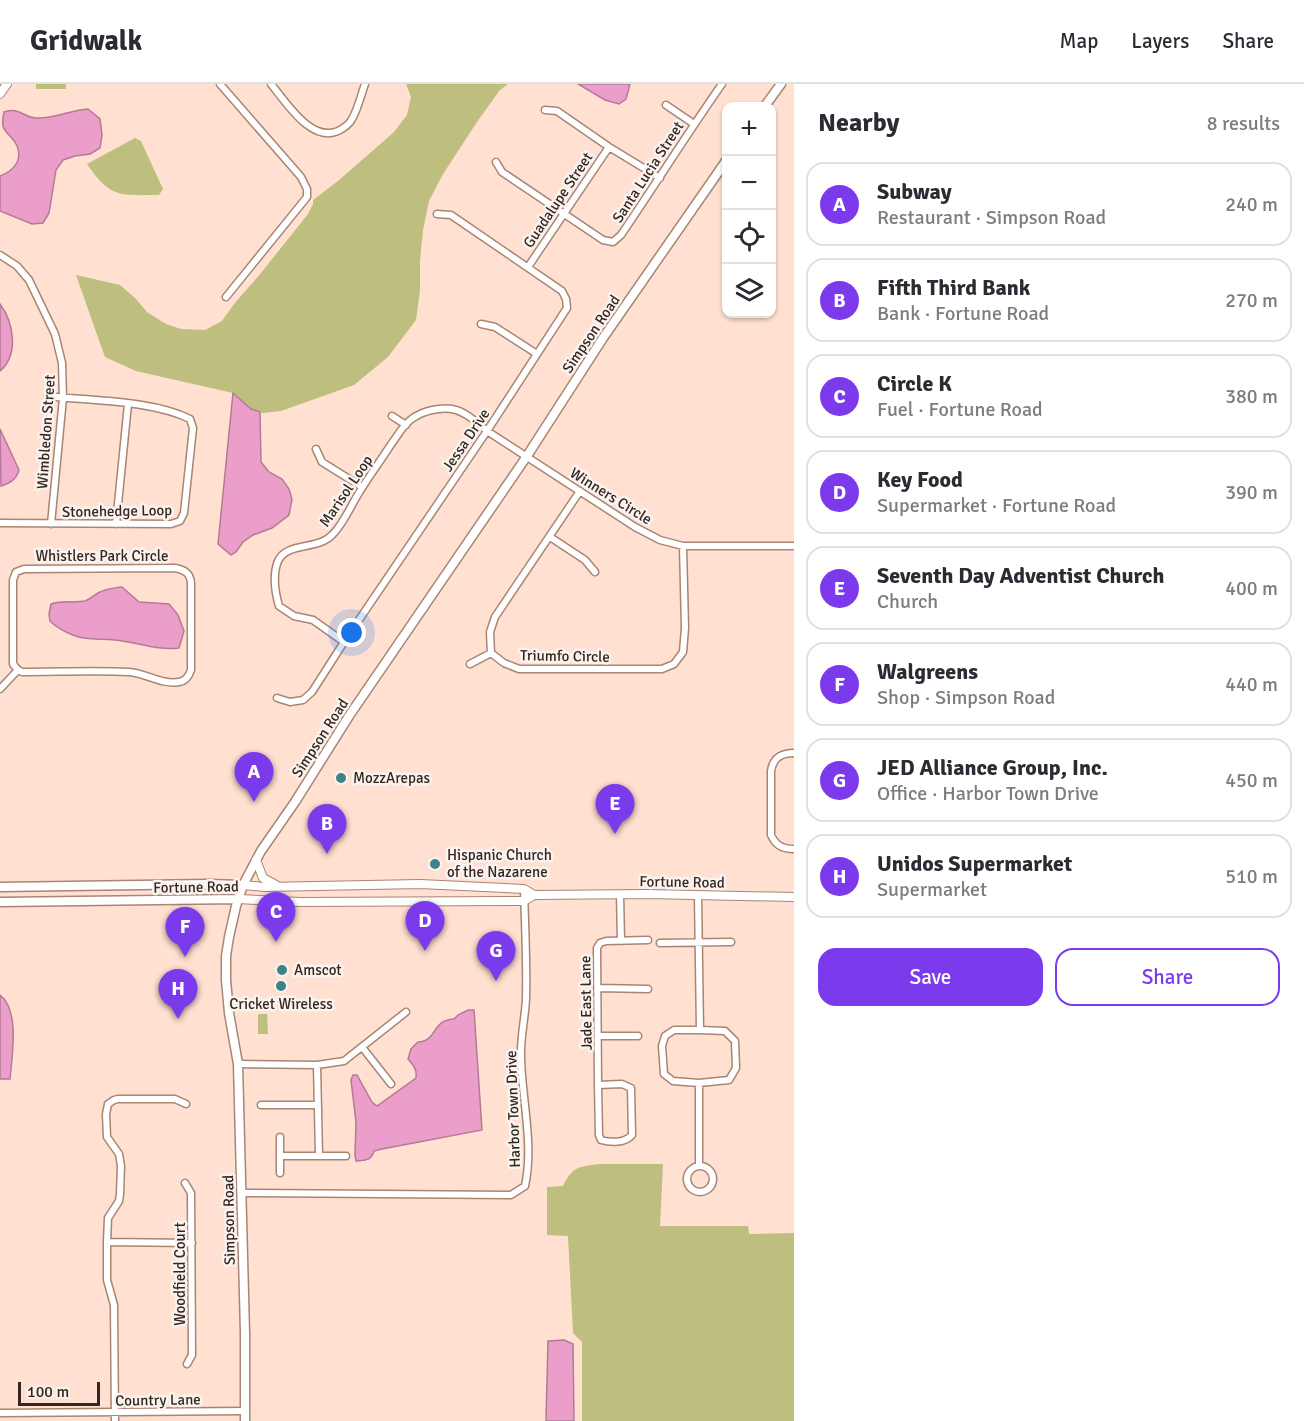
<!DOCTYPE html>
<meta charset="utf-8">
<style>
:root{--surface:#fff;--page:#f2f2f3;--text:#2b2b33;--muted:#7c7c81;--line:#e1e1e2;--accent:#7c3aed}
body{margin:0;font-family:Signika,sans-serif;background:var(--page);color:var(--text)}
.controls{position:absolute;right:18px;top:18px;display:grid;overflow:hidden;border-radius:12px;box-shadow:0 2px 4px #0004}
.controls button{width:54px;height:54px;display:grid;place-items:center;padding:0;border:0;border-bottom:2px solid var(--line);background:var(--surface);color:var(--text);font:30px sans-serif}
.scale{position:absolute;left:18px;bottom:15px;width:82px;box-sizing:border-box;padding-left:6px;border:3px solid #352720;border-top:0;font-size:16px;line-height:21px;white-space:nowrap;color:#352720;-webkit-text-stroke:4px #faf3ef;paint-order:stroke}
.you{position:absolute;left:352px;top:549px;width:21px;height:21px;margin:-15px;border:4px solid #fff;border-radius:50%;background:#1a73e8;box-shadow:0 0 0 9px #1a73e833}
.badge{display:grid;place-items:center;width:39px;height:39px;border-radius:50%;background:var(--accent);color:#fff;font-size:20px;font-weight:700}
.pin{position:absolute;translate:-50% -50px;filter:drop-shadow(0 2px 3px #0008)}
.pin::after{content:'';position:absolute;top:32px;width:21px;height:18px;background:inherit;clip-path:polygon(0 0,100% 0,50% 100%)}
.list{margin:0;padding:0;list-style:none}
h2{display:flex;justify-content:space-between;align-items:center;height:78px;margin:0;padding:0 24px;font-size:26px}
h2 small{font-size:20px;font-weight:400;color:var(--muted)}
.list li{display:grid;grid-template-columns:39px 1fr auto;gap:18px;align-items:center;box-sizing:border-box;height:84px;margin:0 12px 12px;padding:0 12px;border:2px solid var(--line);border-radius:18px}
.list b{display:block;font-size:22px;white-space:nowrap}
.list p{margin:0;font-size:20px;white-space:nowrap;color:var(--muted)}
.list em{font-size:20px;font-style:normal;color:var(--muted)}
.actions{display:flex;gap:12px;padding:18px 24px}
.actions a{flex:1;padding:14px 0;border:2px solid var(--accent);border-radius:18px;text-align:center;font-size:21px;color:var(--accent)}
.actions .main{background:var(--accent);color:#fff}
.icon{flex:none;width:33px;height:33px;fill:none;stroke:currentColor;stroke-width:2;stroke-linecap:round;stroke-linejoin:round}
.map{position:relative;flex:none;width:794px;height:1337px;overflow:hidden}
header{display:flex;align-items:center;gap:36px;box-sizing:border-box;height:84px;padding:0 30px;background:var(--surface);border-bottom:2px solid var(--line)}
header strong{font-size:28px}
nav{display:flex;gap:33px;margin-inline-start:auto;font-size:21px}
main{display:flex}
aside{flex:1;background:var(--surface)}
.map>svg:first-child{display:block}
.green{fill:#bebe7e}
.water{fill:#ea9ec9;stroke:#b47a96;stroke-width:1.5}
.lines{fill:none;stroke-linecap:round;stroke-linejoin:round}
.minor-casing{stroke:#a88574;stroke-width:9}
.tertiary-casing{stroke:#a88574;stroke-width:10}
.secondary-casing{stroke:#a88574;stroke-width:11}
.minor{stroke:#fff;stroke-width:6}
.tertiary{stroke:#fff;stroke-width:8}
.secondary{stroke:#fff;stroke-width:8}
.poi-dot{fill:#3c8488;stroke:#faf3ef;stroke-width:2}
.labels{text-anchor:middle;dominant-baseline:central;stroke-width:5;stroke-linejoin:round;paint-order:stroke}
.street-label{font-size:15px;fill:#352720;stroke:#faf3ef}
.poi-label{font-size:15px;fill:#352720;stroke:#faf3ef;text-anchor:start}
</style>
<header>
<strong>Gridwalk</strong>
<nav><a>Map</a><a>Layers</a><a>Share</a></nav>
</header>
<main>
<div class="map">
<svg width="794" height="1337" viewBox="0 0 794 1337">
<rect width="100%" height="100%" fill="#ffe0d1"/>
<path class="green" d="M36 0H66V5H36Z
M406 0H508L500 6 479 35 443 90 429 117 423 146 420 177V206L416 236 388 273 354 301 281 327 263 329 251 325 233 309 136 287 105 273 76 191 120 201 135 214 147 228 166 240 181 245 205 246 222 237 234 220 261 189 308 130 313 120V116L338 97 394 48 407 31 411 13Z
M135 54 141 57 163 105 159 111C120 111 111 115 87 80Z
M258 930H267L268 950H258Z
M599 1080H663L660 1142H748L749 1150 794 1149V1337H582V1258L573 1249 568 1152 547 1151V1103L563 1102C573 1082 578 1083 599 1080Z"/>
<path class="water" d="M578 0H630L626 15 619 20 605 16Z
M88 25 100 35 102 51 100 64 90 70 75 72 63 76 56 86 49 129 43 139 32 140 0 127V92C16 86 24 74 15 58 11 52 5 49 3 42 2 37 3 33 4 28 21 23 22 33 36 34 53 35 71 26 88 25Z
M0 220C14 239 19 271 0 287Z
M233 309 251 325 260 328 261 378 269 388 282 395 289 405 292 415 289 431 272 444 253 451 243 458 236 468 231 471 218 460Z
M0 345 19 386C16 396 10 399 1 402Z
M122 503 139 518 169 520 178 531 184 547 179 564C158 567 136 558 115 556 101 554 86 557 73 551 65 548 56 543 50 537L49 530 51 520C63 516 73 519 85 517 91 515 93 512 98 509 105 505 114 504 122 503Z
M0 911C20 926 12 972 10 995H0Z
M468 926H474L482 1046 382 1065 374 1067C371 1077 366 1076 356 1077L355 1071 356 1038 351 996 353 991H357L372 1018 377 1022 416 994C417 985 414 982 408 975L411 965 418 958C438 957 431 936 454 935L458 931Z
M564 1256 573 1260 574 1337H546L548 1257Z"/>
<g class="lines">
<defs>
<path id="minor" d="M220 0 301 93 307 105V113L226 213
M271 0C286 18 311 59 338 47 344 44 349 41 352 35 358 25 361 11 365 0
M666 21 694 40
M545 26 557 27 609 63 660 94
M496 78 502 88 603 156 613 158 621 151C655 101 687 50 722 0
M0 171 17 182 29 196 55 250 62 279 63 314 51 440
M528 183 609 63
M481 240 495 243 537 270
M392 332 406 341
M316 365 322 378 362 403
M580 407 495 533 490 548 491 569 504 579 519 585H662L674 580 683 568 685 544 683 462
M0 439 171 440 180 437 184 429 193 344 190 335C152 316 90 317 48 312
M116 440 128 320
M550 453 585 476 595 488
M175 484C185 486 190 489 191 499V586C189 592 186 597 179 598 161 601 146 589 129 588 94 586 57 588 22 588L18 586 13 580V496L16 488 24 485Z
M344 558 313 536 294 532 279 522C275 508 272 492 278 477 288 457 318 467 333 450 343 440 350 424 357 412 367 395 379 379 390 362 397 353 403 340 413 334 423 327 440 323 452 325 465 327 477 339 487 347L635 443 660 456 683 462H794
M470 580 491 569
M0 605 18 586
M277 614 290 618 303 616 312 608 344 558 487 347 567 224 566 215 562 207 451 131 437 130
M794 669C781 669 773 674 771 687V751C776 762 783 765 794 765
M620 810 621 857
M698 812 700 946 725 947 735 957 736 984 729 996 699 999 673 997 664 990 662 962 665 952 674 946H700
M660 859 731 858
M598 904 648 905
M598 952H638
M362 963 391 1000
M238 980 317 981 344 977 406 928
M622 1000 631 1004 632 1051C625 1059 611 1059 601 1056L599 1051 598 1001Z
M598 1001 597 864 600 859 606 857 648 856
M261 1021H318
M280 1072H319L317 981
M319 1072H346
M699 1082V999
M687 1095a13 13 0 1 1 26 0a13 13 0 1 1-26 0Z
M280 1089V1053
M185 1099 191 1109 192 1271 187 1280
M242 1109 511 1111 525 1102C534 1061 522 1016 521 974 520 955 525 935 526 915 527 878 525 842 524 805
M107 1158 192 1159
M0 1329 245 1327
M115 1337 114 1221 107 1196V1158L108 1134 119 1117 120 1110 121 1082 119 1070 107 1053 106 1030 108 1020 114 1016 118 1015H175L186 1020"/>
<path id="tertiary" d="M0 10 7 0
M256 776 263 794 276 801
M243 801 265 803 420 800 524 805 534 811 648 810 794 813
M238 815 300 818 524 817 534 811"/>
<path id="secondary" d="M765 22 781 0
M0 803 209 800 243 801
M0 818 238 815
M245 1337V1249L238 980 229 929 226 896V872L229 853 236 822 243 801 261 767 295 718 349 632 527 372 603 254 726 77"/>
</defs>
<use href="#minor" class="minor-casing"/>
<use href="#tertiary" class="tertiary-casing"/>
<use href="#secondary" class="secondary-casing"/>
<use href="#minor" class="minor"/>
<use href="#tertiary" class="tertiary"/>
<use href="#secondary" class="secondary"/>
</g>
<g class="poi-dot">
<circle cx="341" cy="694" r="6"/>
<circle cx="435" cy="780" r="6"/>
<circle cx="282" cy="886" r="6"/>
<circle cx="281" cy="902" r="6"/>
</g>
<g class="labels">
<g class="street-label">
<text transform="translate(648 88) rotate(-57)">Santa Lucia Street</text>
<text transform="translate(558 116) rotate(-56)">Guadalupe Street</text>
<text transform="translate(591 250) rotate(-56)">Simpson Road</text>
<text transform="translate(46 348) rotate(-86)">Wimbledon Street</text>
<text transform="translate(466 356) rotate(-56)">Jessa Drive</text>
<text transform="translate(346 407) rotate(-56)">Marisol Loop</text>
<text transform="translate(611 412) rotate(32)">Winners Circle</text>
<text transform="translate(117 427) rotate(-1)">Stonehedge Loop</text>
<text x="102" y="472">Whistlers Park Circle</text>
<text transform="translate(565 572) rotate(1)">Triumfo Circle</text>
<text transform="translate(320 654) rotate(-57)">Simpson Road</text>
<text transform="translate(682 798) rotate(1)">Fortune Road</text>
<text transform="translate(196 803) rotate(-1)">Fortune Road</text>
<text transform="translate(586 919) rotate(-91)">Jade East Lane</text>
<text transform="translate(513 1025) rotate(-92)">Harbor Town Drive</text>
<text transform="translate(229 1136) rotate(-91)">Simpson Road</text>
<text transform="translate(180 1190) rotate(-90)">Woodfield Court</text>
<text transform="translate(158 1316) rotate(-1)">Country Lane</text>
</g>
<g class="poi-label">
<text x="353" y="694">MozzArepas</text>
<text x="447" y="771">Hispanic Church<tspan x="447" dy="17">of the Nazarene</tspan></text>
<text x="294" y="886">Amscot</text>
<text x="281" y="920" text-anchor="middle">Cricket Wireless</text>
</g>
</g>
</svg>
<div class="controls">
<button>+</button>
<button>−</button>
<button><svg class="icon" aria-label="locate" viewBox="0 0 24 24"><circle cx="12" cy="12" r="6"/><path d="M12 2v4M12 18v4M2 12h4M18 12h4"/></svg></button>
<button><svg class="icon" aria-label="layers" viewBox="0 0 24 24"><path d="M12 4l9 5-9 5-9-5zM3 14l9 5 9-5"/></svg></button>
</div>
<div class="scale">100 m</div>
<div class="you"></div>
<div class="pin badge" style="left:254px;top:718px">A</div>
<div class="pin badge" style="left:327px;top:770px">B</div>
<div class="pin badge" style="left:276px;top:858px">C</div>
<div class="pin badge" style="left:425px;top:867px">D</div>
<div class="pin badge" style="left:615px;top:750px">E</div>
<div class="pin badge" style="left:185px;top:873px">F</div>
<div class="pin badge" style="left:496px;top:897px">G</div>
<div class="pin badge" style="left:178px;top:935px">H</div>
</div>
<aside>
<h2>Nearby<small>8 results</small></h2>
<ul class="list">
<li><span class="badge">A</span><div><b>Subway</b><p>Restaurant · Simpson Road</p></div><em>240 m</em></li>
<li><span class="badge">B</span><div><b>Fifth Third Bank</b><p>Bank · Fortune Road</p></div><em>270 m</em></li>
<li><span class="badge">C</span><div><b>Circle K</b><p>Fuel · Fortune Road</p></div><em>380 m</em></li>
<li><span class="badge">D</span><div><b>Key Food</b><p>Supermarket · Fortune Road</p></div><em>390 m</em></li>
<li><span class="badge">E</span><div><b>Seventh Day Adventist Church</b><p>Church</p></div><em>400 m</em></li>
<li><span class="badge">F</span><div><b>Walgreens</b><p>Shop · Simpson Road</p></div><em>440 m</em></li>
<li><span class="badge">G</span><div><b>JED Alliance Group, Inc.</b><p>Office · Harbor Town Drive</p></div><em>450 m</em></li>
<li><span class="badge">H</span><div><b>Unidos Supermarket</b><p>Supermarket</p></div><em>510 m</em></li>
</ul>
<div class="actions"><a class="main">Save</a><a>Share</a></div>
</aside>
</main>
